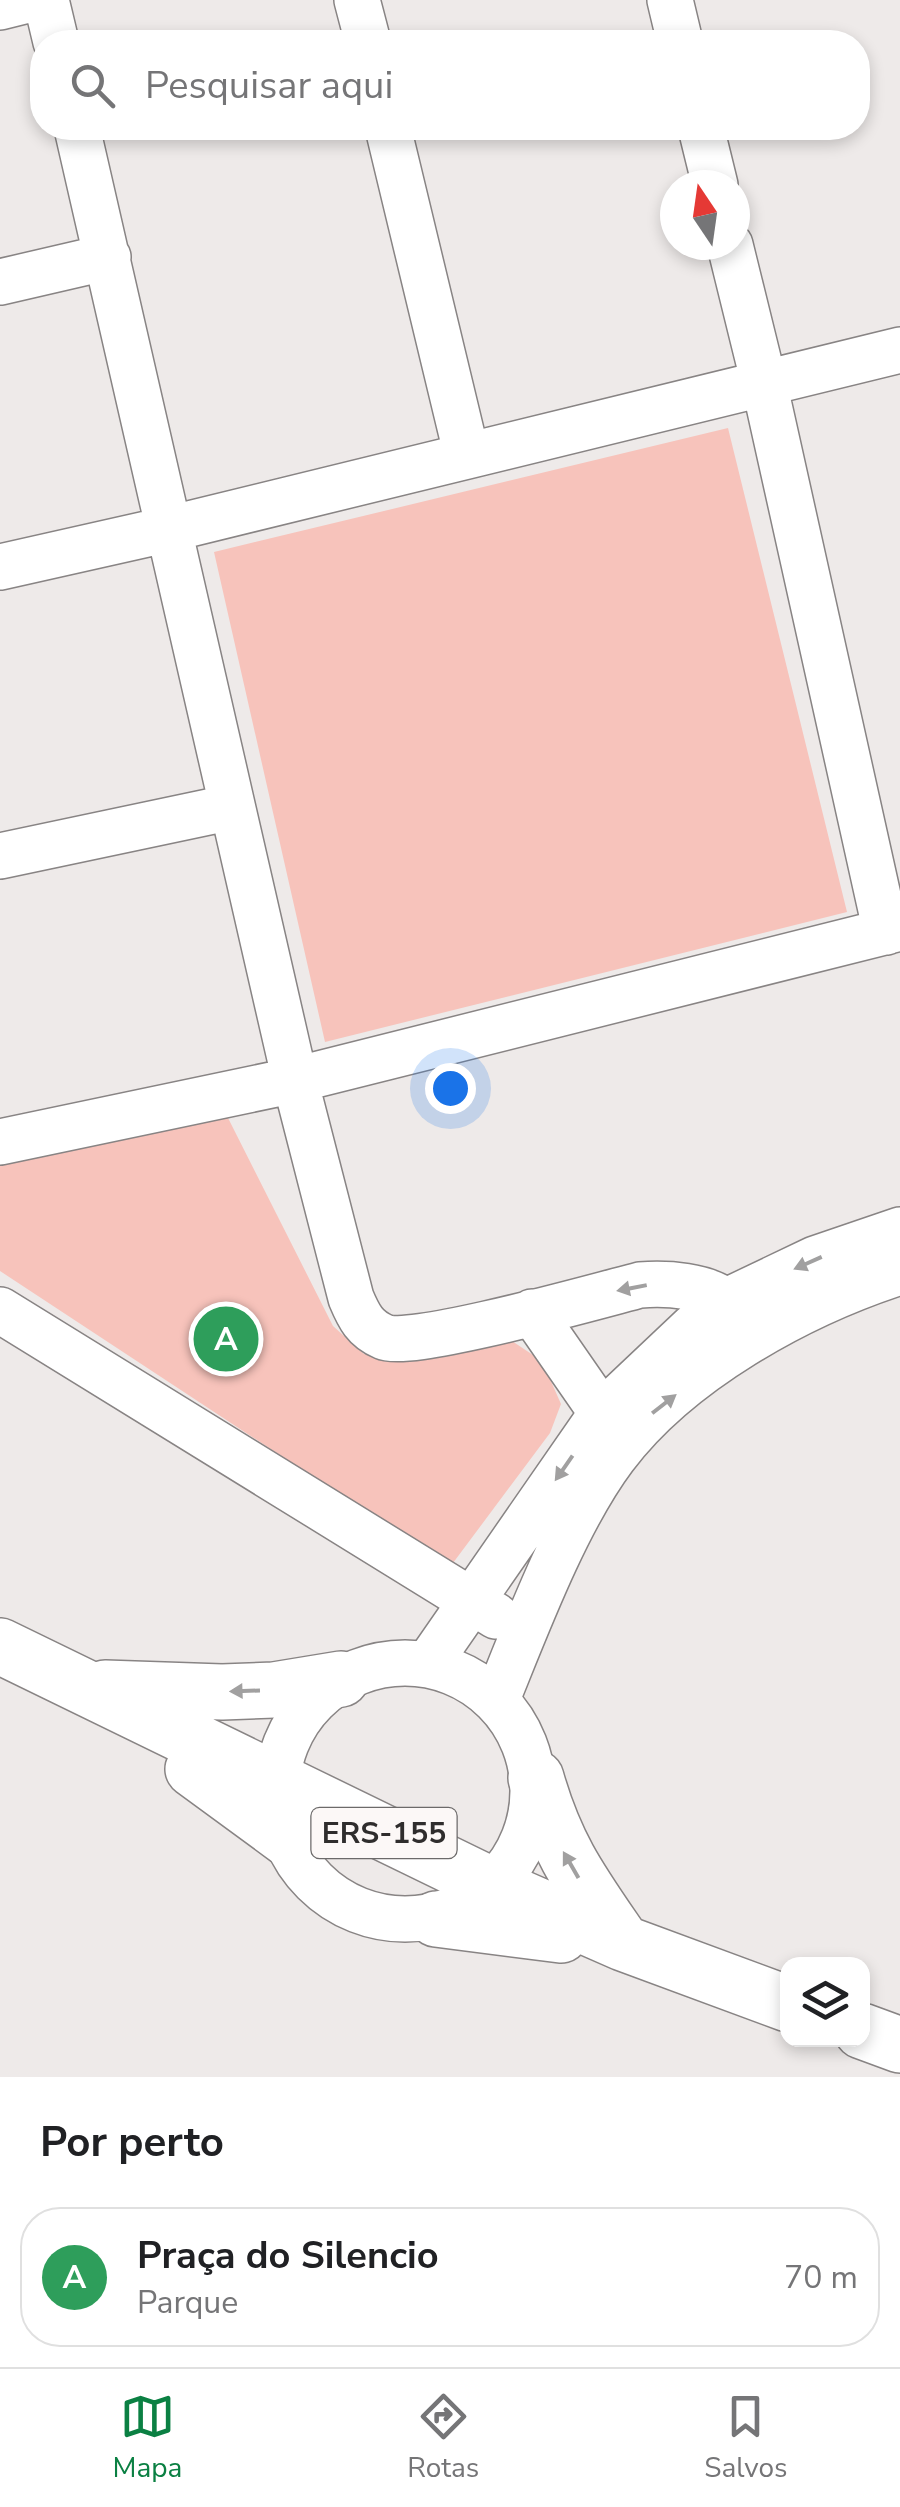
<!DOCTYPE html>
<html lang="pt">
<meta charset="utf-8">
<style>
:root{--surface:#fff;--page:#f6f6f6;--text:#202124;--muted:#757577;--line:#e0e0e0;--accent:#0b8043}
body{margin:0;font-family:"Nunito Sans",sans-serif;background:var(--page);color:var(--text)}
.controls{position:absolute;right:30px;bottom:30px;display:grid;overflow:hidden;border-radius:20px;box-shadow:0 5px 15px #0003}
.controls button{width:90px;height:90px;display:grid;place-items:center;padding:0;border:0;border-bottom:2px solid var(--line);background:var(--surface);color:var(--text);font:50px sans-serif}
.compass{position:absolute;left:660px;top:170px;width:90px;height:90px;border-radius:50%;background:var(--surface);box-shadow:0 5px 15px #0003;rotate:347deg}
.you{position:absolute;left:450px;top:1088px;width:35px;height:35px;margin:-25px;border:8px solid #fff;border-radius:50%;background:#1a73e8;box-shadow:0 0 0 15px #1a73e833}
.badge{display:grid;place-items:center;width:65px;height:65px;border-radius:50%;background:var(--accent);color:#fff;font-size:32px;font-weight:700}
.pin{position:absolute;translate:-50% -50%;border:5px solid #fff;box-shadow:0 2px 10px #0006}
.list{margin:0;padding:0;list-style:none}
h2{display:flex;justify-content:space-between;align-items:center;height:130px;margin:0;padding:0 40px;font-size:42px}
h2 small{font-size:32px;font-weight:400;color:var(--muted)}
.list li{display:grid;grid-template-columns:65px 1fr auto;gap:30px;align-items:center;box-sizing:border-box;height:140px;margin:0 20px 20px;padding:0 20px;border:2px solid var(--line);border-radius:40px}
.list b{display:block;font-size:38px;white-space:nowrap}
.list p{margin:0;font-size:32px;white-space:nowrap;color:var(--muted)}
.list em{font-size:32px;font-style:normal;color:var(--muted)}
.icon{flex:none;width:55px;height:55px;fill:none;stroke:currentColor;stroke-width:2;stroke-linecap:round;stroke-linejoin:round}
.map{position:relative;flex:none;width:900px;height:2077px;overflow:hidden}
.search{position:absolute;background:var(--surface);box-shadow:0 5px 15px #0003;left:30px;right:30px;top:30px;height:110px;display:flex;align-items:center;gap:25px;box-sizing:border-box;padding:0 35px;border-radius:40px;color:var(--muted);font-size:38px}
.sheet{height:290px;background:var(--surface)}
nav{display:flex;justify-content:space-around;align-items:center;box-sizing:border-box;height:140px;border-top:2px solid var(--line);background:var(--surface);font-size:28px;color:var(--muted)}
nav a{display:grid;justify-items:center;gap:5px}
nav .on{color:var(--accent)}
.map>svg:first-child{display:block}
.green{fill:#f7c3bb}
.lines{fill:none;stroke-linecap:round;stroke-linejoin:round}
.minor-casing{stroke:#888484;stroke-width:48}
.major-casing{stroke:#888484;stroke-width:58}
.minor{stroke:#fff;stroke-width:45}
.major{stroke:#fff;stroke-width:55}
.oneway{fill:#a1a0a0}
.labels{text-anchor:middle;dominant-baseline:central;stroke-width:9;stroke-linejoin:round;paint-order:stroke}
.shield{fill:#fcf8f7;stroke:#6c6a6a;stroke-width:2.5}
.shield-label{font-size:30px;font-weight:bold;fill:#2f2d2d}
</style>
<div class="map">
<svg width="900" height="2077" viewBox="0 0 900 2077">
<rect width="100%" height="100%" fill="#eeeae9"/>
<path class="green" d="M728 428 847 912 325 1042 214 552Z
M225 1112 333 1326 364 1354 419 1356 509 1339 542 1361 561 1404 550 1433 450 1567 0 1271V1163Z"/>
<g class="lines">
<defs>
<path id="minor" d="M46 0 56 42
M357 0 368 42
M670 0 680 42
M0 7 28 0
M77 128 295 1080 351 1298C359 1317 365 1329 384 1337 410 1349 601 1295 640 1285 667 1283 706 1285 728 1303 739 1311 747 1324 756 1334
M388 128 467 456
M701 128 715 185
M730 245 764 383 886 932
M0 282 108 257
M0 567 169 529 900 350
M0 856 232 807
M0 1142 295 1080 900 928
M0 1310 496 1616
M532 1312 602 1413
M277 1791a128 128 0 1 1 256 0a128 128 0 1 1-256 0Z
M428 1664 602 1413 693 1327 727 1301 815 1259 900 1230
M497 1699C527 1625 566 1521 614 1457 679 1371 798 1305 900 1272"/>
<path id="major" d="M0 1646 493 1886 623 1943 788 2004
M105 1688 222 1692 274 1690 341 1679
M193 1769 287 1838
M536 1778C556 1849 582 1883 623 1943
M436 1919 561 1935
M862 2031 900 2045"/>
</defs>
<use href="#minor" class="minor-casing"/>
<use href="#major" class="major-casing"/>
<use href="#minor" class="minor"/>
<use href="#major" class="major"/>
</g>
<defs><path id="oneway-solid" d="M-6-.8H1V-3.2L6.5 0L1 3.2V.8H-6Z" transform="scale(2.5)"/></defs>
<g class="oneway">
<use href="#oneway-solid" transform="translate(808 1263) rotate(156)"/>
<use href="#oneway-solid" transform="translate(632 1288) rotate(169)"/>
<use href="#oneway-solid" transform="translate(664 1404) rotate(-38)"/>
<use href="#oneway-solid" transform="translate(564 1468) rotate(125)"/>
<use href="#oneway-solid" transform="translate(245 1691) rotate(178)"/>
<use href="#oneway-solid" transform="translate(571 1865) rotate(-120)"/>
</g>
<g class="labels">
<rect class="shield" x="311.5" y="1808" width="145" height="50" rx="8"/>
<g class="shield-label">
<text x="384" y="1833">ERS-155</text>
</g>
</g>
</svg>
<div class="controls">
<button><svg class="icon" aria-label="layers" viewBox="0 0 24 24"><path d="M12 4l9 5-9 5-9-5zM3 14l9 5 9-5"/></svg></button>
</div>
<svg class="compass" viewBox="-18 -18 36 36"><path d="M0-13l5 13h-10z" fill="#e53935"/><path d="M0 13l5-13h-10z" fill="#757577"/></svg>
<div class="you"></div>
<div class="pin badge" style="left:226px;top:1339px;background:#2e9e5b">A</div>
<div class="search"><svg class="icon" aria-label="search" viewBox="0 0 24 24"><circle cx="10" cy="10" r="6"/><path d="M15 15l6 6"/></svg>Pesquisar aqui</div>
</div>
<section class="sheet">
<h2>Por perto<small></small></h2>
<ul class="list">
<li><span class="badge" style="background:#2e9e5b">A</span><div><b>Praça do Silencio</b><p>Parque</p></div><em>70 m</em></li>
</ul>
</section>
<nav>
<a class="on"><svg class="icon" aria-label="map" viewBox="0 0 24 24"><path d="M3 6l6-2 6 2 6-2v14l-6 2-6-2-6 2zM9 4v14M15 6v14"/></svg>Mapa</a>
<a><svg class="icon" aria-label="directions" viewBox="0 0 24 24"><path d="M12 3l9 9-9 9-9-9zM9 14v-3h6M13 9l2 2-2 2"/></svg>Rotas</a>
<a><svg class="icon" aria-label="saved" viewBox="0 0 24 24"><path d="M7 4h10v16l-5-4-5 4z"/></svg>Salvos</a>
</nav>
